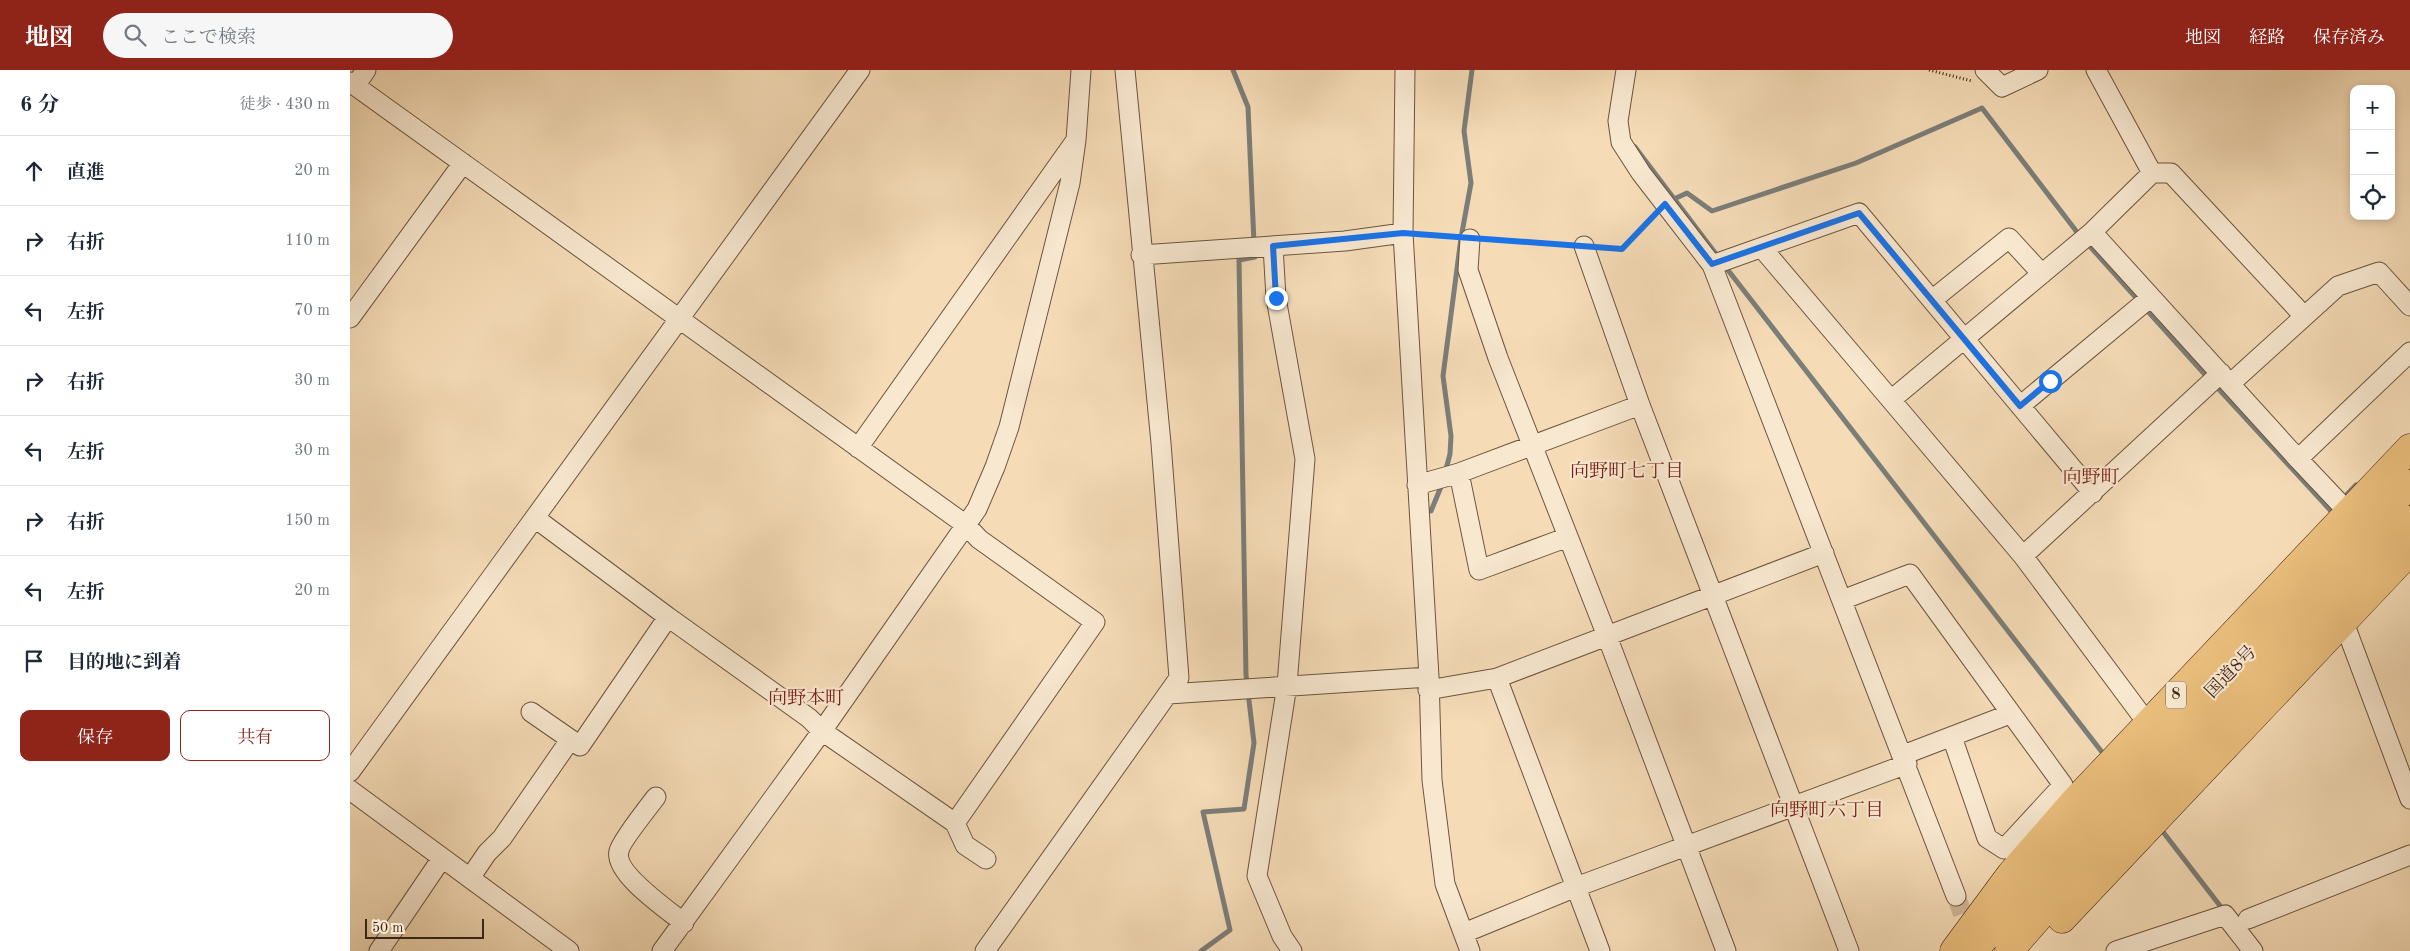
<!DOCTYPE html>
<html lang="ja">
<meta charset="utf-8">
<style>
:root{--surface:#fff;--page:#f6f6f7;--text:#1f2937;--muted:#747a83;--line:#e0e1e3;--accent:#8f2418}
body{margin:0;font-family:"Old Standard TT","Noto Serif JP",serif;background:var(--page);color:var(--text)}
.controls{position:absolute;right:15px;top:15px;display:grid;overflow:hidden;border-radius:10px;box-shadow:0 2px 8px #0003}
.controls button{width:45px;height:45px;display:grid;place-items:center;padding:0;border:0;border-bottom:1px solid var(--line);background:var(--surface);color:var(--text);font:25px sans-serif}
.scale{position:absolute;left:15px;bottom:12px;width:119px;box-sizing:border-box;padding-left:5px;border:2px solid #3e2716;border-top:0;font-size:14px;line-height:18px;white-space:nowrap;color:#3e2716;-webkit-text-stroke:4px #f8e8d0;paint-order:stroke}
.stop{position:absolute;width:15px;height:15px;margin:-11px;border:4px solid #1a73e8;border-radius:50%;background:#fff}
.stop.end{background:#1a73e8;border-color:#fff;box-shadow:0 1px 5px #0008}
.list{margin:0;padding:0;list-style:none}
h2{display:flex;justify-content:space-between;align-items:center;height:65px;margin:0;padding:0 20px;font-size:21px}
h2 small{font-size:16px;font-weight:400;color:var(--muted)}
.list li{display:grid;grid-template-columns:32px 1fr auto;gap:15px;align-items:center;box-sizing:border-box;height:70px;padding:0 20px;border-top:1px solid var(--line)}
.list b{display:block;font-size:19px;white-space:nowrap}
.list em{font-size:16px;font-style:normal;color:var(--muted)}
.actions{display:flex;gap:10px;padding:15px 20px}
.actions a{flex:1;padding:11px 0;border:1px solid var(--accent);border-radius:10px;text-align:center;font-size:18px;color:var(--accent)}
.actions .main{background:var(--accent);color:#fff}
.icon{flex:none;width:28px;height:28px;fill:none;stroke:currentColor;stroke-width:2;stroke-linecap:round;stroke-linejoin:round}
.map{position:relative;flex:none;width:2060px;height:881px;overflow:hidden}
header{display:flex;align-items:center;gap:30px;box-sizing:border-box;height:70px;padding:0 25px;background:var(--accent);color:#fff}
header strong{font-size:24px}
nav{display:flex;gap:28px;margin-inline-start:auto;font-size:18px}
.search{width:350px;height:45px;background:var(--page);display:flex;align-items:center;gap:12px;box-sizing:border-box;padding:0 18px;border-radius:28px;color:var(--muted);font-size:19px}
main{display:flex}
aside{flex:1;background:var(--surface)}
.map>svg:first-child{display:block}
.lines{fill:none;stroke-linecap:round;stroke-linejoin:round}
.stream{stroke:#7b7e79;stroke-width:5}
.minor-tunnel{stroke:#d0b897;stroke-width:19;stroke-dasharray:19 9;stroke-linecap:butt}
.minor-casing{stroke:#6c543e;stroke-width:21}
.highway-casing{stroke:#3e2716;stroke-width:29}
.path{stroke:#3e2716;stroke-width:3;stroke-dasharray:1 2.5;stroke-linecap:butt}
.minor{stroke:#f8e8d0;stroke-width:19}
.highway{stroke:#eabe7c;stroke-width:28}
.route{stroke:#1a73e8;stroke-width:6}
.labels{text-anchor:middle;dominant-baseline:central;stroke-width:4.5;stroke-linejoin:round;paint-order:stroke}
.shield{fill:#f8e8d0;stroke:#76614e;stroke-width:1}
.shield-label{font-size:16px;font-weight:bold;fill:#3e2716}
.street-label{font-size:18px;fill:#3e2716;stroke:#f8e8d0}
.neighbourhood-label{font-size:19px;fill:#7a1f14;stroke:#f8e8d0}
</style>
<header>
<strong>地図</strong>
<div class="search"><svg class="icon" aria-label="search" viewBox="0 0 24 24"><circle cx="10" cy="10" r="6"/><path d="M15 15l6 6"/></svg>ここで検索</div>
<nav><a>地図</a><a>経路</a><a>保存済み</a></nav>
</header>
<main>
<aside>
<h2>6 分<small>徒歩 · 430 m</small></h2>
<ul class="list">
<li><svg class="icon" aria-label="ahead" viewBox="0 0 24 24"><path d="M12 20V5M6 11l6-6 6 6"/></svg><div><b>直進</b></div><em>20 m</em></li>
<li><svg class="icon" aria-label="right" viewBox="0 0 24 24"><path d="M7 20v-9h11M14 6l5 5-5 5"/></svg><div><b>右折</b></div><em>110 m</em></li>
<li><svg class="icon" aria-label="left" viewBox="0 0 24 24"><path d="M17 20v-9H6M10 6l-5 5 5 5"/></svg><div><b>左折</b></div><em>70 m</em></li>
<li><svg class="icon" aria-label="right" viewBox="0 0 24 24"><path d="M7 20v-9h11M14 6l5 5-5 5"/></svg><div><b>右折</b></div><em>30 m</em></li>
<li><svg class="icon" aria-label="left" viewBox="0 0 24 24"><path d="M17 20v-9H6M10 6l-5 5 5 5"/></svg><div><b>左折</b></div><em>30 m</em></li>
<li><svg class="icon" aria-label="right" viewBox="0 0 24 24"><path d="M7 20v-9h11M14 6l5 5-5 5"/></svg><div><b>右折</b></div><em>150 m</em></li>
<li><svg class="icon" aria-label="left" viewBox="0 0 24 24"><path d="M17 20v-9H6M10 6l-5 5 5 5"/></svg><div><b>左折</b></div><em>20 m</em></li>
<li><svg class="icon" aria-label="arrive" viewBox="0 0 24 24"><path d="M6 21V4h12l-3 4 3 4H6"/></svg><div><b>目的地に到着</b></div></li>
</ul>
<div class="actions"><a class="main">保存</a><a>共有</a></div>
</aside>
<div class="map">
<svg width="2060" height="881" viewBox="0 0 2060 881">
<rect width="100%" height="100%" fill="#f5dcb7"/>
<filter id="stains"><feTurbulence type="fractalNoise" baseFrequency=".004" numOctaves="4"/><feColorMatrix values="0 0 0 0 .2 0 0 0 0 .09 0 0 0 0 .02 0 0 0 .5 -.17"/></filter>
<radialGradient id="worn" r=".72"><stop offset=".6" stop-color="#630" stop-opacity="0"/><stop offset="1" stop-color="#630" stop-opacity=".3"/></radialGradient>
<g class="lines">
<path class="stream" d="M883 0 898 37 904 173
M1285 77 1369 188
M1324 129 1337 123 1362 141 1506 93 1632 38 1730 166
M1736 172 1789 231
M1374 195 1755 686
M1794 237 1859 309
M1865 315 1981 441 2006 415
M1095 403 1100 384 1101 366 1093 306 1111 168 1121 113 1114 61 1122 0
M1081 441 1093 412
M1810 758 1871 837
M851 881 880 860 853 742 894 739 904 673 896 605 889 190 905 187V181"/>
<path class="minor-tunnel" d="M1606 826 1622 870"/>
<defs>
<path id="minor" d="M1055 0 1053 163 1079 607 1082 710 1095 814 1120 881
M1276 0 1268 51 1271 72 1291 103 1362 195 1606 826
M1635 0 1652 17 1688 0
M1746 0 1802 103
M0 12 616 455 629 469 745 552 605 753
M5 16 16 0
M1742 162 1541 330 1673 486 1798 654
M1120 169 1118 200 1148 288 1257 566 1376 881
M923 176 926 228 955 389 937 615 907 806 932 866 942 881
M1234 176 1290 335 1499 881
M1412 178 1541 330
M791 185 995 171 1053 163
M1362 195 1509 143 1743 423
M1582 230 1659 168 1692 204
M1953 245 1821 103H1802L1742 162 1948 389 2060 282
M0 248 113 93
M1881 313 1988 216 2029 202 2060 236
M1670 336 1801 227
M508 378 726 70 731 0
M1948 389 1999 443
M1109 403 1129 500 1218 467
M1067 415 1109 403 1290 335
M1673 486 1871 303
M1492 530 1560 504 1713 715 1654 779 1637 768 1602 667
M318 547 459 648 472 661 605 753 615 775 636 789
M1993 550 2060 729
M1147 608 1250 881
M1078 620 1147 608 1474 483
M818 624 1079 607
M181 642 230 676 318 547 185 448
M1553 685 1660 644
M0 702 510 0
M0 720 219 881
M306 727C299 736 270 773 269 781 263 803 318 840 334 853
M120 808 137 783 152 768 220 670
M1898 849 2060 785
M1114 863 1226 817 1557 694
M29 881 92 788
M312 881 472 661 627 439 645 397 659 357 720 113 726 70
M635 881 829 608 811 373 775 0
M1766 881 1875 845 1903 881"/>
<path id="highway" d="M1712 849 2060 481
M1604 881 1661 804 1723 733 2060 378
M1623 881 1752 736 2060 414
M1659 881 1768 757 2060 450"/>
</defs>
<use href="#minor" class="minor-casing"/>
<use href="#highway" class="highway-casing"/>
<path class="path" d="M1579 0 1622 11
M1068 164 1104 167
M1135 170 1219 175
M1252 178 1272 179 1304 145"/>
<use href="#minor" class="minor"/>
<use href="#highway" class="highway"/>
</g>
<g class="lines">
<path class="route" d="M926 228 923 176 1053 163 1272 179 1315 134 1362 194 1509 143 1670 336 1700 311"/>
</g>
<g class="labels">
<rect class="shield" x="1816" y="611.5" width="20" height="27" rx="4"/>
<g class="shield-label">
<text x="1826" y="625">8</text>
</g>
<g class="street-label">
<text transform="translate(1881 602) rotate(-46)">国道8号</text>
</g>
<g class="neighbourhood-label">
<text x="1277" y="402">向野町七丁目</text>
<text x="1741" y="408">向野町</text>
<text x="456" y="629">向野本町</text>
<text x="1477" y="741">向野町六丁目</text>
</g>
</g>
<rect width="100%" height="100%" filter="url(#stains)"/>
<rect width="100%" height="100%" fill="url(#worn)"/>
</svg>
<div class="controls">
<button>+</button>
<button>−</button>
<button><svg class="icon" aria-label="locate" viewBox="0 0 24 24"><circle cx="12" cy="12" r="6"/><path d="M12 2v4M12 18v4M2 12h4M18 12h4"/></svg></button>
</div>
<div class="scale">50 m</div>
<div class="stop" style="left:1700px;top:311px"></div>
<div class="stop end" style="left:926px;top:228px"></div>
</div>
</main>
